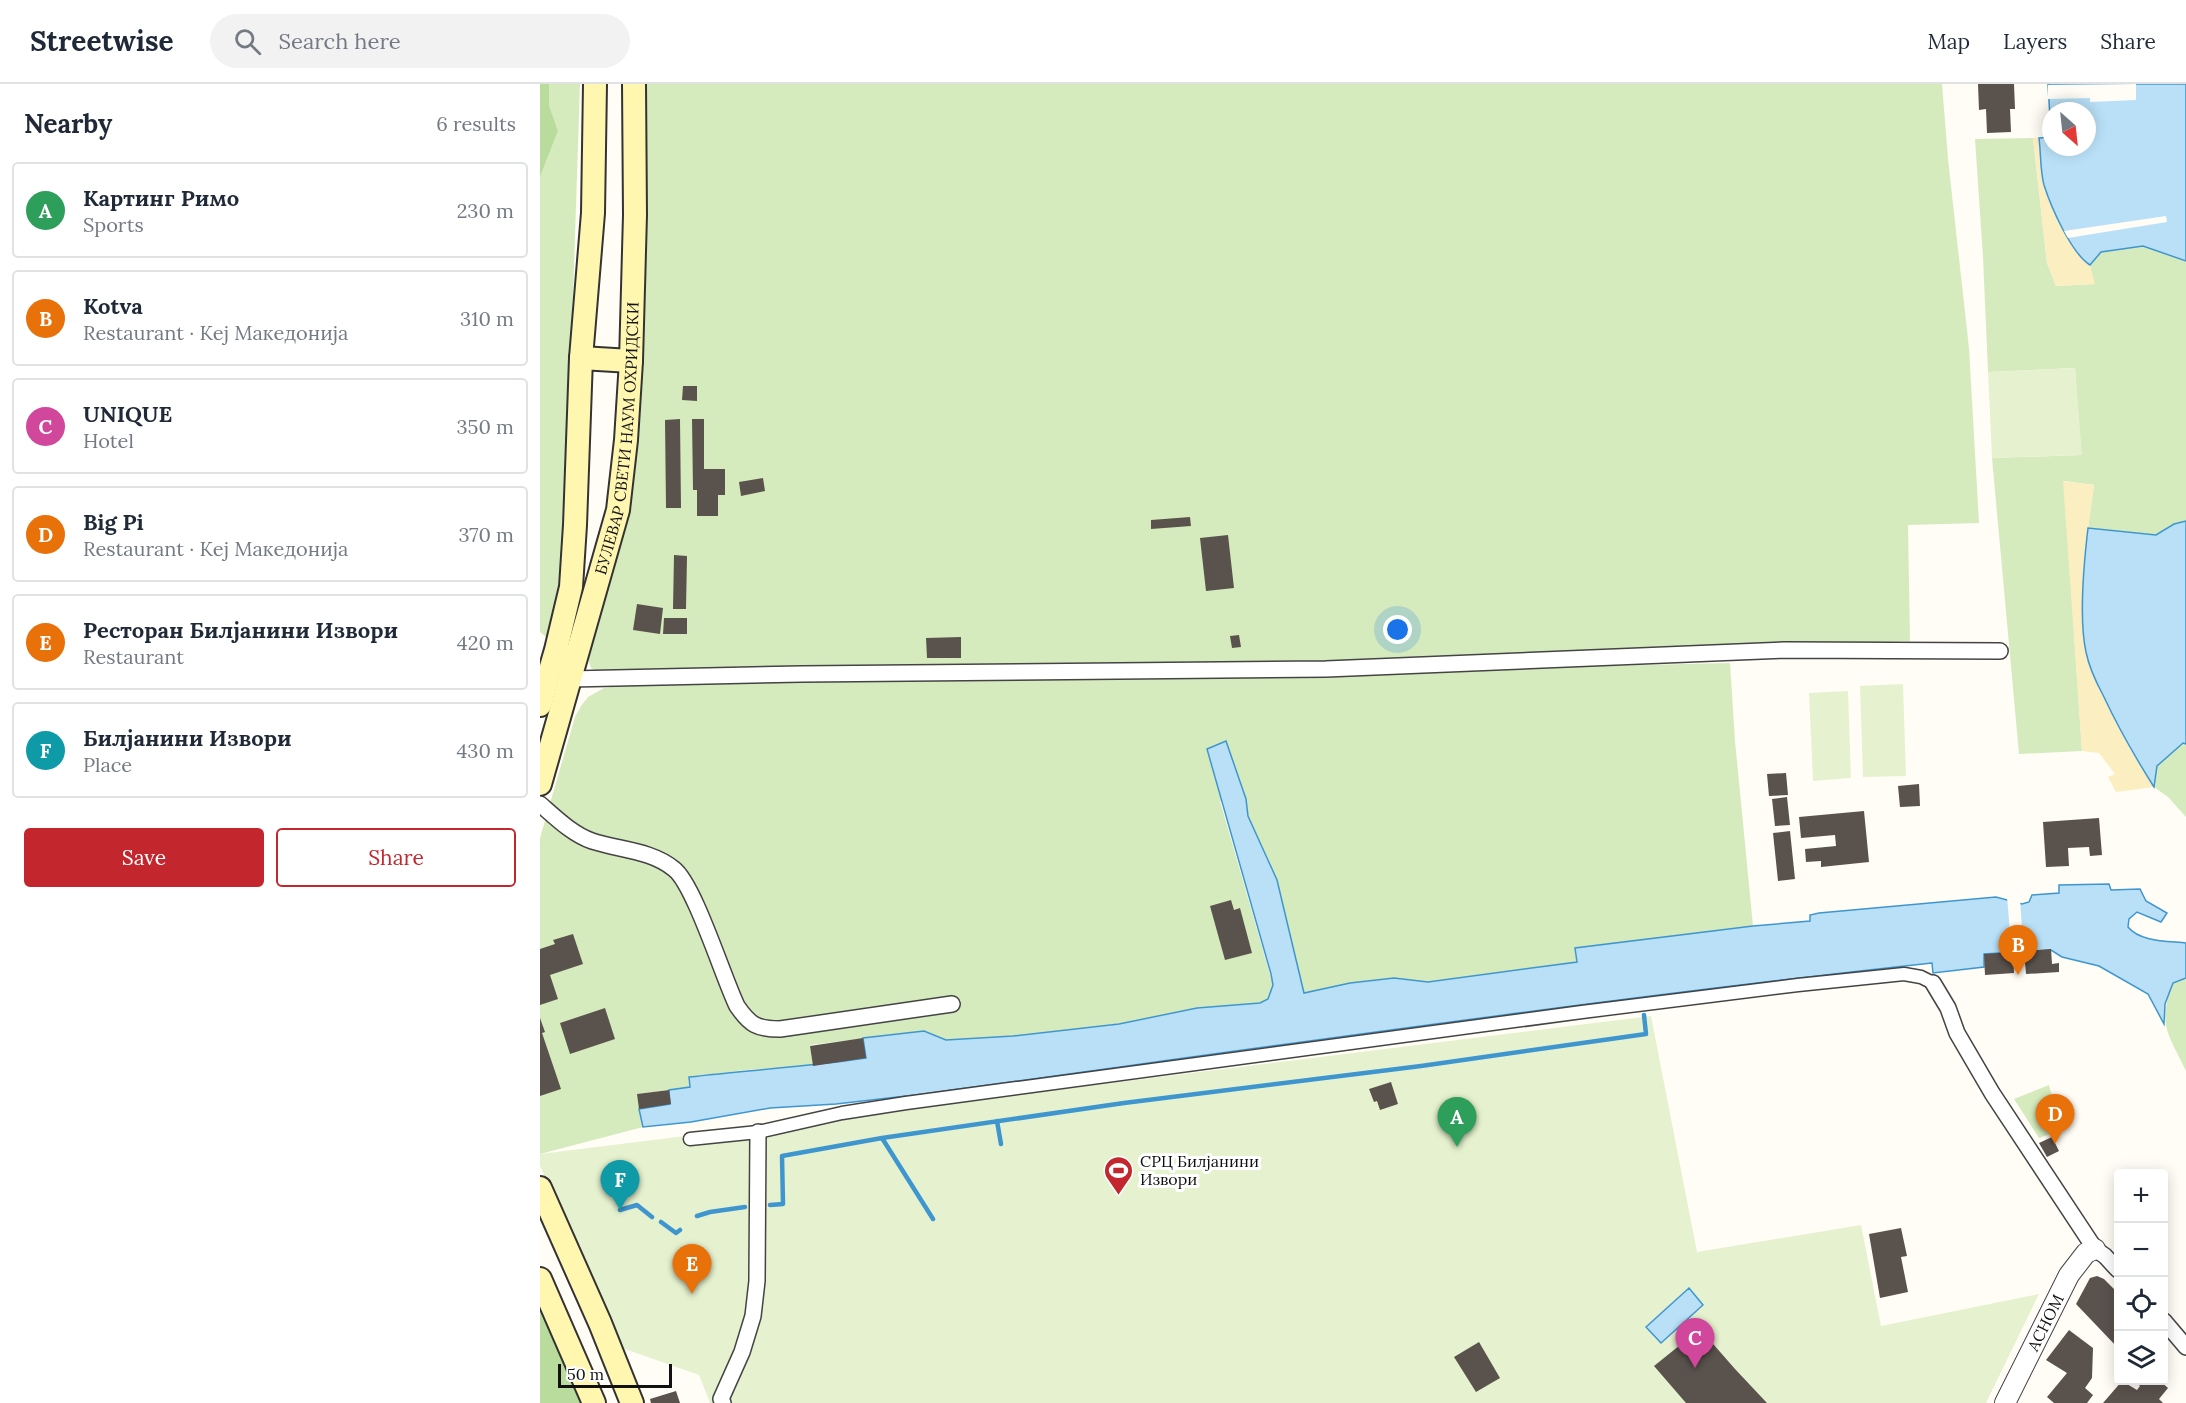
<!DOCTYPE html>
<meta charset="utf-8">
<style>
:root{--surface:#fff;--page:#f2f2f3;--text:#1f2937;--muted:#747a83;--line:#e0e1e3;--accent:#c4262e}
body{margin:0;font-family:Lora,serif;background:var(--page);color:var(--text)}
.controls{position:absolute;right:18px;bottom:18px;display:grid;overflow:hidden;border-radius:6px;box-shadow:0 3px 15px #0003}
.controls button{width:54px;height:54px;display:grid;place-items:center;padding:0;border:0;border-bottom:2px solid var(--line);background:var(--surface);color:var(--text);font:30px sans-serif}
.compass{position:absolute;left:1502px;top:18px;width:54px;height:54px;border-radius:50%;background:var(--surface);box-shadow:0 3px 15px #0003;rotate:153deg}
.scale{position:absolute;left:18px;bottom:15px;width:114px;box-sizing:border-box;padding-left:6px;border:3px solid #111;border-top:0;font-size:16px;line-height:21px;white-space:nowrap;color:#111;-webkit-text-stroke:4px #fff;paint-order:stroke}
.you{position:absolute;left:858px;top:546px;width:21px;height:21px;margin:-15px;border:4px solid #fff;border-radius:50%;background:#1a73e8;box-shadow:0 0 0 9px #1a73e833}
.badge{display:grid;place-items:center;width:39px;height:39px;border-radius:50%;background:var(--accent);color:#fff;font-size:20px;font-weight:700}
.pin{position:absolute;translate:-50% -50px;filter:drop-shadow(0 2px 3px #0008)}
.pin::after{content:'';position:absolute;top:32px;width:21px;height:18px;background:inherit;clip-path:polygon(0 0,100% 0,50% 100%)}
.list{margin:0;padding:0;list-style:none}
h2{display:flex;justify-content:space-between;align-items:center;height:78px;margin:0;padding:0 24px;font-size:26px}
h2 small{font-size:20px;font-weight:400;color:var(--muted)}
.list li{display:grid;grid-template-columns:39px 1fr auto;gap:18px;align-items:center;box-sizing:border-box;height:96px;margin:0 12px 12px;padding:0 12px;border:2px solid var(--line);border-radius:6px}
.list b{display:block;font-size:22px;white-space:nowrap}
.list p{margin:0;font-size:20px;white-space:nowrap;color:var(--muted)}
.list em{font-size:20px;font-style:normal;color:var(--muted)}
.actions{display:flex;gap:12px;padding:18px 24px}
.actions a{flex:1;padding:14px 0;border:2px solid var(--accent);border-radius:6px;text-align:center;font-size:21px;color:var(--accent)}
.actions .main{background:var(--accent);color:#fff}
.icon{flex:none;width:33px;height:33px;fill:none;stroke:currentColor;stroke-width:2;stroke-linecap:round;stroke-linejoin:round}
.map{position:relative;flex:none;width:1646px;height:1319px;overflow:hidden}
header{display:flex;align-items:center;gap:36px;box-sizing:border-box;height:84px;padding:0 30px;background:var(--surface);border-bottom:2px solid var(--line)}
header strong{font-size:28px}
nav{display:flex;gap:33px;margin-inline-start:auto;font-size:21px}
.search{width:420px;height:54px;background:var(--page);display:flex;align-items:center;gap:15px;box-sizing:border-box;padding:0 21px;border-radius:33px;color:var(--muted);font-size:22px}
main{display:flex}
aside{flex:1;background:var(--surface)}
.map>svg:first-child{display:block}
.green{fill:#d5ebbd}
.forest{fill:#b9dc9c}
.sand{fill:#fbeec1}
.pitch{fill:#e6f2cf}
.water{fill:#b9e0f7;stroke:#3f96cf;stroke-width:1.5}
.pier{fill:#fffdf5}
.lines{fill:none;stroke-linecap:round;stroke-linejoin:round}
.stream{stroke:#3f96cf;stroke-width:4.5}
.building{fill:#5a524d}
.pedestrian-casing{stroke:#444;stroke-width:15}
.minor-casing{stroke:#444;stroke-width:18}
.tertiary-casing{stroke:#444;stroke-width:22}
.secondary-casing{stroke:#333;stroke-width:26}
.pedestrian{stroke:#fff;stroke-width:12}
.minor{stroke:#fff;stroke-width:15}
.tertiary{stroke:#fff;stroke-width:20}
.secondary{stroke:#fff6b0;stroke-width:22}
.labels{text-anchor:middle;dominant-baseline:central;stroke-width:6;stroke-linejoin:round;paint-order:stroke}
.street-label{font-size:16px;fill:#111;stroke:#fff}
.poi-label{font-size:16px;fill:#111;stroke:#fff;text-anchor:start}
</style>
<header>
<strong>Streetwise</strong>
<div class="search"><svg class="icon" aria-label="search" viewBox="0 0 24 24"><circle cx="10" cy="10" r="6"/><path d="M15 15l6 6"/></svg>Search here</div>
<nav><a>Map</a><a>Layers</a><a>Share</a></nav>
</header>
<main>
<aside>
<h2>Nearby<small>6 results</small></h2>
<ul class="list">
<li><span class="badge" style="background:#2e9e5b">A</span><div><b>Картинг Римо</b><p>Sports</p></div><em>230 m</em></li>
<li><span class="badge" style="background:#e8710a">B</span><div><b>Kotva</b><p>Restaurant · Кеј Македонија</p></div><em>310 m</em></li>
<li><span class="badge" style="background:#d1479c">C</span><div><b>UNIQUE</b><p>Hotel</p></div><em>350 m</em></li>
<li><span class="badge" style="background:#e8710a">D</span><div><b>Big Pi</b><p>Restaurant · Кеј Македонија</p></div><em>370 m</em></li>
<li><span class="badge" style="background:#e8710a">E</span><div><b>Ресторан Билјанини Извори</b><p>Restaurant</p></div><em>420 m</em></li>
<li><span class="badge" style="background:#0f9aa8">F</span><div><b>Билјанини Извори</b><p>Place</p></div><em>430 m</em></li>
</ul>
<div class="actions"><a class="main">Save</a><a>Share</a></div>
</aside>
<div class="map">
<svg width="1646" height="1319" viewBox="0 0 1646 1319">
<rect width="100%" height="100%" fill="#fffdf5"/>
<path class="green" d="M9 0H40L26 425 14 540 6 553 0 548V93L18 47 9 21Z
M107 0H1402L1408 75 1429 264 1439 439 1368 441 1370 557 1043 566 793 578 432 581 59 588 51 584 47 572 71 492 92 411 100 266Z
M1493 54 1507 179 1516 202 1554 200 1550 181 1561 168 1603 162 1646 177V437L1634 440 1616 451 1548 444 1554 401 1524 397 1542 667 1479 670 1452 374 1541 371 1535 284 1448 288 1443 173 1435 55Z
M1190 579 1195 657 1213 842 1035 864 1038 878 887 898 854 894 810 899 764 909 737 796 708 732 706 715 680 717 733 901 728 915 720 919 657 924 579 940 473 952 406 956 383 947 270 961 273 982 206 986 149 993 151 1003 98 1010 103 1043 0 1070V754L35 633 41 622 48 613 64 604 99 600 635 592Z
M1643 659 1646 660V733L1628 713 1614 703 1617 682Z
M1646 894V987C1628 949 1617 941 1633 899Z
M1509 1001 1521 1046 1499 1054 1474 1015Z"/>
<path class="forest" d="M0 0H9V21L18 47 0 93Z
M0 1223 42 1319H0Z"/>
<path class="sand" d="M1493 54H1499C1501 69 1500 86 1504 101 1511 123 1531 169 1550 181L1555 200 1516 202 1507 179Z
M1523 397 1554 401 1546 460 1544 538 1553 591 1590 665 1614 703 1576 708 1568 693 1575 690 1559 669 1542 667Z"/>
<path class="pitch" d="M1535 284 1542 371 1452 374 1448 288Z
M1363 600 1366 692 1323 693 1320 602Z
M1308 607 1311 694 1273 697 1269 609Z
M1111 932 1157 1168 1321 1141 1341 1242 1499 1210 1446 1319H170L159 1291 82 1264 0 1082V1070Z"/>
<path class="water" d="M1508 0H1646V177L1603 162 1561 168 1550 181C1531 169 1511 123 1504 101 1500 86 1501 69 1499 54L1511 53V63H1547V27H1511V51Z
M1646 437V660L1643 659 1617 682 1614 703C1595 673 1578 643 1563 611 1556 598 1549 583 1546 568 1539 536 1544 478 1548 444L1616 451 1634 440Z
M686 657 706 715 708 732 737 796 764 909 810 899 854 894 888 898 1037 878 1035 864 1213 842 1270 837V831L1279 829 1456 813 1482 820 1489 818 1492 811 1519 809V801L1569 800 1571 806 1600 805 1606 817 1627 829 1621 838 1597 828 1589 835 1588 843C1600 858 1628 857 1646 859V894L1633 899 1625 920 1624 940 1608 910 1559 882 1522 873 1511 866 1444 870V883L1393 889 1392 879C1052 916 714 965 375 1011L296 1020 230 1024 151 1038 103 1043 99 1025 130 1020 129 1006 150 1003 149 993C208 986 267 983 326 974L323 954 384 947 406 956 473 952 579 940 657 924 720 919 728 915 733 901 731 890 667 665Z
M1149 1204 1163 1221 1121 1259 1106 1243Z"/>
<path class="pier" d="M1596 0V16L1550 18V14L1508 15V1Z
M1626 132 1627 138 1528 154 1524 147Z
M1467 813 1480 816 1484 870 1472 871Z"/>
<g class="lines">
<path class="stream" d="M457 1037 461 1060
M342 1054 393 1135
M230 1121 243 1120 242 1072 342 1054 584 1019 881 982 1106 950 1104 931
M80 1126 97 1121 112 1133
M157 1132 170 1128 205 1123
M121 1138 136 1149 140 1146"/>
</g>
<path class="building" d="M1438 0H1474L1475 25H1470L1471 48 1447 49 1446 25 1439 26Z
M143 302H157V317L142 316Z
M140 335 141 424H126L125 336Z
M152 335H164V385H185V411H178V432H157V406H153Z
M223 394 225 407 201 412 199 398Z
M650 433 651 442 611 445V436Z
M688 451 694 504 666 507 660 454Z
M134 471 147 472 146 525H133Z
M97 520 123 524 120 550 93 546Z
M124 534H147V550H123Z
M699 551 701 563 692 564 690 552Z
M421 553V574H387L386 554Z
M1246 689 1248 711 1229 712 1227 690Z
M1379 700 1380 722 1360 723 1358 702Z
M1247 713 1250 741 1235 742 1232 715Z
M1324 727 1329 778 1281 783V777L1266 778 1265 765 1296 762 1295 751 1261 754 1259 733Z
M1559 734 1562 771 1550 772 1549 763 1528 764 1529 782 1506 783 1503 738Z
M1250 747 1255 795 1238 797 1233 749Z
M691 816 694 826 700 824 712 869 685 876 670 822Z
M33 850 43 880 10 891 18 915 0 921V865L15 860 13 856Z
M1511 865 1512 880 1519 879V888L1486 890 1484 867Z
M1473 868 1474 889 1445 891 1444 870Z
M65 924 75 955 30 970 20 939Z
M0 934 5 948 2 949 21 1005 0 1012Z
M323 954 326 974 273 982 270 962Z
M851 998 858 1020 840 1026 837 1017 834 1018 829 1005Z
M129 1006 131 1020 99 1025 97 1010Z
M1512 1053 1519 1067 1507 1073 1499 1059Z
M1361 1144 1367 1172 1361 1173 1368 1208 1340 1214 1329 1150Z
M1557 1192 1564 1195 1577 1208 1578 1207V1264L1536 1220 1550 1194Z
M1160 1245 1195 1285 1227 1319H1146L1114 1282Z
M1529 1246 1553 1264 1552 1294 1545 1304 1553 1311 1547 1319H1514L1507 1313 1527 1289 1506 1276Z
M939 1258 960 1294 936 1308 914 1273Z
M1594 1296H1619L1628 1304 1619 1315 1623 1319H1563L1582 1297 1597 1306 1600 1302Z
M136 1307 140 1319H111L110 1315Z"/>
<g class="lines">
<defs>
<path id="pedestrian" d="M150 1055 218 1048 302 1029 366 1019 1042 928 1258 901 1364 890 1381 893 1393 899"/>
<path id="minor" d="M30 595 262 590 786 585 1244 566 1460 567
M0 720C15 733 32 750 52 757 79 766 111 766 134 785 154 800 183 893 197 922 210 941 217 945 240 945L412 920
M1393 899 1408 924 1417 949 1452 1009 1555 1165 1565 1172 1578 1186
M1624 1237 1646 1263
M183 1319 181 1315 202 1268 213 1232 217 1197 218 1048"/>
<g id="tertiary">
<path id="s1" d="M1465 1319 1529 1191 1546 1169 1555 1165"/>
</g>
<g id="secondary">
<path d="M41 274 91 277"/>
<path d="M0 621 16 566 31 503 35 441 41 274 53 129 55 0"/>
<path id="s2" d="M0 700 78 426 86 356 91 277 95 131 94 0"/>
<path d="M0 1104 60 1239 92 1319"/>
<path d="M0 1195 54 1319"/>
</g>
</defs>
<use href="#pedestrian" class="pedestrian-casing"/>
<use href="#minor" class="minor-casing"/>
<use href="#tertiary" class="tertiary-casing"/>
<use href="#secondary" class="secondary-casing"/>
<use href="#pedestrian" class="pedestrian"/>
<use href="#minor" class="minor"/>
<use href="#tertiary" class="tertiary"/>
<use href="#secondary" class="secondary"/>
</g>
<defs>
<symbol id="stadium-pin" viewBox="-11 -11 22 30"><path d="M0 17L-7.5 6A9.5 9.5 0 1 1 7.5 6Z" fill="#c4262e" stroke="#fff"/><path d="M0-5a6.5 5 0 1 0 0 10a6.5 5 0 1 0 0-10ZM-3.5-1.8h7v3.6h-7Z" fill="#fff"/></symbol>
</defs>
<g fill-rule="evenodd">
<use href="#stadium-pin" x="562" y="1070" width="33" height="45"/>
</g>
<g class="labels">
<g class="street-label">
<text stroke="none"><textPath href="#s2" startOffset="356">БУЛЕВАР СВЕТИ НАУМ ОХРИДСКИ</textPath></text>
<text stroke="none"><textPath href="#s1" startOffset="90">АСНОМ</textPath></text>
</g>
<g class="poi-label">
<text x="600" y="1077">СРЦ Билјанини<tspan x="600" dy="18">Извори</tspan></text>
</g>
</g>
</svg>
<div class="controls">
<button>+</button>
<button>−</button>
<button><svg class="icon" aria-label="locate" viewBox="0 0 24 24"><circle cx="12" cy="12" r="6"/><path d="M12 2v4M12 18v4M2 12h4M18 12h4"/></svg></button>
<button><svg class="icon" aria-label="layers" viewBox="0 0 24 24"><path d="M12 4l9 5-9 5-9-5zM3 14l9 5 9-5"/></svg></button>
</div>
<svg class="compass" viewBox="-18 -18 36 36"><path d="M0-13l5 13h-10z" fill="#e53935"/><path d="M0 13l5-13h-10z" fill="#747a83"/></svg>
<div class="scale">50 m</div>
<div class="you"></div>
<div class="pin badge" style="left:917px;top:1063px;background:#2e9e5b">A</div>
<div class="pin badge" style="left:1478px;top:891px;background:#e8710a">B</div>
<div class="pin badge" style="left:1155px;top:1284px;background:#d1479c">C</div>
<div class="pin badge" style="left:1515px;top:1060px;background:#e8710a">D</div>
<div class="pin badge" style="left:152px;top:1210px;background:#e8710a">E</div>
<div class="pin badge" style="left:80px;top:1126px;background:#0f9aa8">F</div>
</div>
</main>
